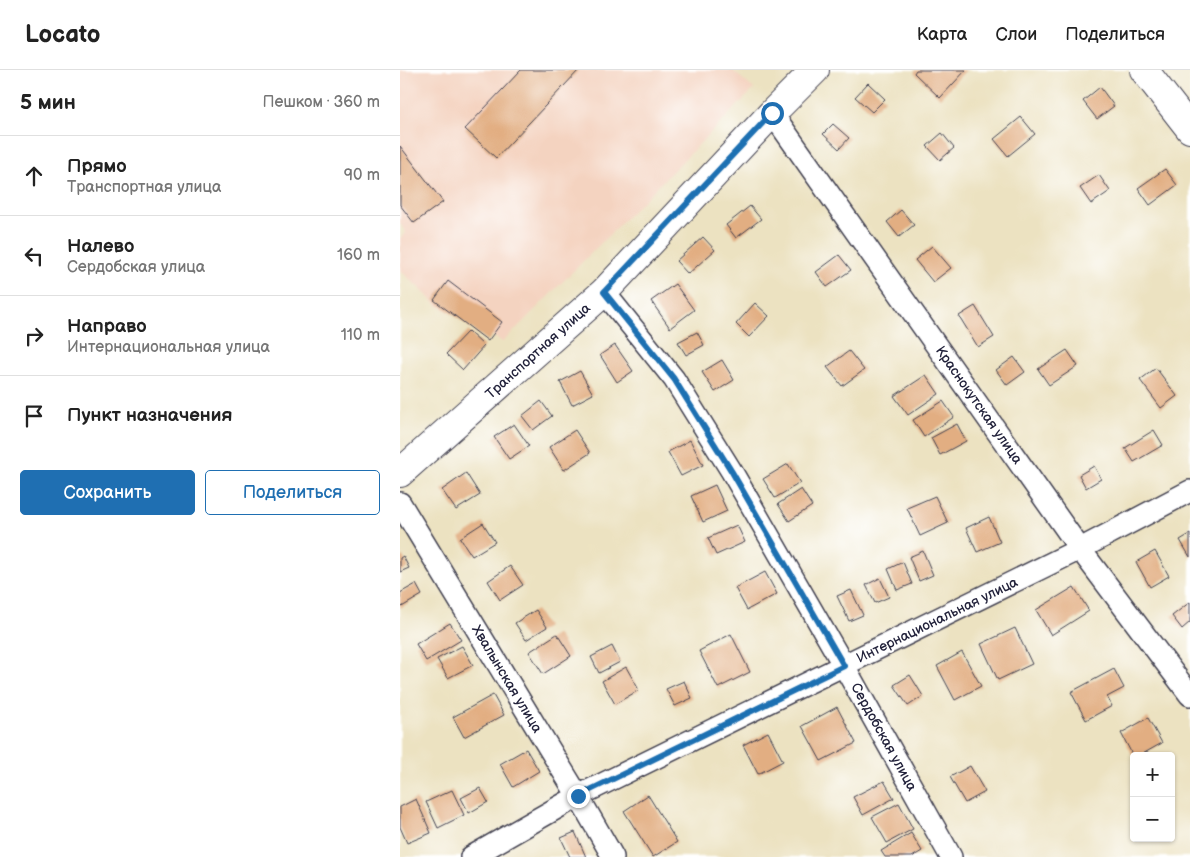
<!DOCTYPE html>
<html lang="ru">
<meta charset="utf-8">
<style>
:root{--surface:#fff;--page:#f2f2f2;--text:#222;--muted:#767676;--line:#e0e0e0;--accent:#1f6fb2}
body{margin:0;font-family:"Balsamiq Sans",sans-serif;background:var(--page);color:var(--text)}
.controls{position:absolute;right:15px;bottom:15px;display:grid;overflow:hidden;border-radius:5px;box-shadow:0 1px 4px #0004}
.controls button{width:45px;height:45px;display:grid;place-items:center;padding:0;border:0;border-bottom:1px solid var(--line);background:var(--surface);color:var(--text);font:25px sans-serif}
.stop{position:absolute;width:15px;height:15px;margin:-11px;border:4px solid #1f6fb2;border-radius:50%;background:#fff}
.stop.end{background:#1f6fb2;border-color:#fff;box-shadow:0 1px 5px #0008}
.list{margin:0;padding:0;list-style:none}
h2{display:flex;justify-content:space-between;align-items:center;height:65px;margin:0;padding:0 20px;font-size:21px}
h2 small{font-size:16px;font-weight:400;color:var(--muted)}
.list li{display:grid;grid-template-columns:32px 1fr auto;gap:15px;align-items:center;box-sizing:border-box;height:80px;padding:0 20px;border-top:1px solid var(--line)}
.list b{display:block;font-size:19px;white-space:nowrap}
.list p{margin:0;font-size:16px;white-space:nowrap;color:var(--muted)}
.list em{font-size:16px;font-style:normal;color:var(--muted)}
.actions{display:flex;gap:10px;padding:15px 20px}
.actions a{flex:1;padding:11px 0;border:1px solid var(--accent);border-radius:5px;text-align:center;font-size:18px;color:var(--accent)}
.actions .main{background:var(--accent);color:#fff}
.icon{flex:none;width:28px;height:28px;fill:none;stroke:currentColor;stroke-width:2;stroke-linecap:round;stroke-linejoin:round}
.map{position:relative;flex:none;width:790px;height:787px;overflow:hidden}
header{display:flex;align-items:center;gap:30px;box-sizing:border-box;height:70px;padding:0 25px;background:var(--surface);border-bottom:1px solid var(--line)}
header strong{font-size:24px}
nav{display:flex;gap:28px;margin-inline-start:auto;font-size:18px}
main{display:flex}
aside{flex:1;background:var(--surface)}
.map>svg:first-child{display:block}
.built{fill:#f4d3c0}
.building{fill:#e2ae82}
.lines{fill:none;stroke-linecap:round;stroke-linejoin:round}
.minor-casing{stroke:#403f4f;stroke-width:24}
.tertiary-casing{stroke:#403f4f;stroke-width:30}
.minor{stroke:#fff;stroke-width:21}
.tertiary{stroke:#fff;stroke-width:28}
.route{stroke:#1f6fb2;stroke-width:6}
.labels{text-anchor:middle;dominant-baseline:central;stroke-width:4.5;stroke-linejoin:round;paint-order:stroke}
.street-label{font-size:14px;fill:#22223b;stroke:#fff}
</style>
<header>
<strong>Locato</strong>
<nav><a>Карта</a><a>Слои</a><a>Поделиться</a></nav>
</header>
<main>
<aside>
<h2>5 мин<small>Пешком · 360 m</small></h2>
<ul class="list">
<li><svg class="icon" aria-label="ahead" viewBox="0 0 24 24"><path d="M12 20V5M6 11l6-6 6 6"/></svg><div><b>Прямо</b><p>Транспортная улица</p></div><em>90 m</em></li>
<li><svg class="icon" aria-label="left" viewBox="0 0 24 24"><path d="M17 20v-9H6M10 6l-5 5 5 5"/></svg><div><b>Налево</b><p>Сердобская улица</p></div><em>160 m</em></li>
<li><svg class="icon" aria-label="right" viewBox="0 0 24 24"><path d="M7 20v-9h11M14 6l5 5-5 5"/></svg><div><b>Направо</b><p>Интернациональная улица</p></div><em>110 m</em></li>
<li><svg class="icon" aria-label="arrive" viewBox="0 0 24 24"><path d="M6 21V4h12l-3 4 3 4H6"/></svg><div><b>Пункт назначения</b></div></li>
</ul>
<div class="actions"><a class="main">Сохранить</a><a>Поделиться</a></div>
</aside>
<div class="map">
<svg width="790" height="787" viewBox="0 0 790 787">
<rect width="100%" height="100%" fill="#fff"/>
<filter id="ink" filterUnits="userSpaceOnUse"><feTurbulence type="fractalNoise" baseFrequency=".02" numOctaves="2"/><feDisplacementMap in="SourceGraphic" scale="10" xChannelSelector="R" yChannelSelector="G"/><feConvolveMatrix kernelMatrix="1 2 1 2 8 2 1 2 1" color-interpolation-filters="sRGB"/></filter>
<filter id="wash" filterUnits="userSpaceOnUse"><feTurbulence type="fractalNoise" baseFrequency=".0096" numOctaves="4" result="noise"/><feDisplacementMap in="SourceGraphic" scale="20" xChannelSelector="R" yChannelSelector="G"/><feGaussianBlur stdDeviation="1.12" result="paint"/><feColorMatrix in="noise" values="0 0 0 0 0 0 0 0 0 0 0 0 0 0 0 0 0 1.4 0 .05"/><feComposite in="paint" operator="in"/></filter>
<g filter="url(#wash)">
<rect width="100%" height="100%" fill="#ece2c1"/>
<path class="built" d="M0 0H332L354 19 103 272 37 235 0 200V168L6 163 0 153Z"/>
<g id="blocks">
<path class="building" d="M121 0H179L96 88 65 59Z
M516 0H566L540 28 514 3Z
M468 13 485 29 472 42 455 27Z
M700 17 714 36 697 49 683 31Z
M621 47 635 64 608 86 594 69Z
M433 54 449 68 439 79 423 64Z
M542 63 554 78 540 90 527 76Z
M0 76 43 132 14 153 0 135Z
M765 99 777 115 750 135 738 118Z
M699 105 710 121 691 134 680 118Z
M350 136 361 149 336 168 326 155Z
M501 140 514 155 499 167 487 152Z
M303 167 315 180 288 204 276 191Z
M532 176 551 198 533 212 515 190Z
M439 185 451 200 427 217 416 202Z
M48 211 102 252 88 271 34 230Z
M275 214 294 240 270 258 251 231Z
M355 233 369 246 349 267 336 254Z
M575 236 594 267 578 277 559 246Z
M68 261 84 276 63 300 46 284Z
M297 262 304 275 286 285 278 272Z
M215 275 233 301 217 312 200 285Z
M667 280 678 296 649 315 638 299Z
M449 281 464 300 442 316 427 297Z
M614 287 625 302 607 315 596 300Z
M322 290 334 310 315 322 302 302Z
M756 298 777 326 761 338 740 310Z
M180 301 193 324 172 335 160 312Z
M526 305 539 324 508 345 494 326Z
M141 331 152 346 133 360 122 346Z
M543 331 554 347 524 367 513 350Z
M114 354 129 376 109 389 94 367Z
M557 354 566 371 540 385 531 368Z
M175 360 190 383 164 400 149 377Z
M754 360 763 375 734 392 725 378Z
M290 370 303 395 281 406 268 382Z
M388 394 400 413 375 428 363 409Z
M694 396 701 409 686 418 679 405Z
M66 403 80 425 56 440 42 420Z
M315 415 327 441 303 452 291 426Z
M401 419 412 436 389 451 378 434Z
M535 426 548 453 520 466 507 438Z
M589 447 600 472 577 482 566 458Z
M83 453 95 472 72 486 60 468Z
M337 455 345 472 316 485 308 468Z
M790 464V487L780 470Z
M523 481 533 505 519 511 509 487Z
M755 481 769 506 750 517 736 492Z
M3 486 9 498 0 502V488Z
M503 492 512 514 497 520 488 499Z
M110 496 123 515 100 530 88 511Z
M365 502 377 524 347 540 335 518Z
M480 508 489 527 475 533 466 515Z
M16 514 22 525 0 538V523Z
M674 517 689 541 651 565 636 540Z
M451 520 463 545 449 551 437 526Z
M790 532V552L782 559 772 546Z
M136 540 147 557 126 570 115 553Z
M50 553 61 570 26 591 16 574Z
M615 558 632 594 598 610 581 574Z
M157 564 171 586 143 604 129 582Z
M331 564 350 602 318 618 299 581Z
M62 576 73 595 48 608 37 589Z
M212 576 220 592 199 603 191 587Z
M562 582 581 616 555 630 537 596Z
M226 597 239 620 215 634 202 611Z
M714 599 724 618 707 627 712 636 686 650 671 622Z
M510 605 523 626 508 636 494 615Z
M284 611 292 628 275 636 266 619Z
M93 625 104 645 64 667 53 647Z
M437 637 456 673 421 691 402 656Z
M748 648 762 673 739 686H733L721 663Z
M368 662 383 691 358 704 343 675Z
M126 679 139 701 113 717 100 694Z
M570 696 585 722 565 733 550 707Z
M484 711 494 728 463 745 453 727Z
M80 718 88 732 69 743 61 728Z
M52 720 64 745 38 758 26 732Z
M248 725 277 772 253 787 224 741Z
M16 729 31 763 7 773 0 757V737Z
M499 733 513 759 487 773 472 747Z
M175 762 186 787H170L161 768Z
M511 763 522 781 512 787H485L481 781Z"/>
</g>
</g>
<g filter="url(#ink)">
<use href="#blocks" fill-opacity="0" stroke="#403f4f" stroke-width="1"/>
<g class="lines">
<defs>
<path id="minor" d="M372 43 680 479 790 625
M204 222 274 309 332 402 444 596 551 787
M0 433 178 726 213 787
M71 787 178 726 680 479 790 421"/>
<path id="tertiary" d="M744 0 790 59
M0 403 204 222 372 43 415 0"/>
</defs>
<use href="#minor" class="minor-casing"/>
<use href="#tertiary" class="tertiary-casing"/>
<use href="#minor" class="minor"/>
<use href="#tertiary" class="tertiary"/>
</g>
</g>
<g class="lines" filter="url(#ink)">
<path class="route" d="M178 726 444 596 332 402 274 309 204 222 372 43"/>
</g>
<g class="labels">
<g class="street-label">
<text transform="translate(138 281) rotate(-42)">Транспортная улица</text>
<text transform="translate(579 335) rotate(55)">Краснокутская улица</text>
<text transform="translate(537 550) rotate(-26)">Интернациональная улица</text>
<text transform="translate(107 609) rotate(59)">Хвалынская улица</text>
<text transform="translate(484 667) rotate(61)">Сердобская улица</text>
</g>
</g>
</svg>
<div class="controls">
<button>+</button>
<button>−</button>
</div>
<div class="stop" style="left:372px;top:43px"></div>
<div class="stop end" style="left:178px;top:726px"></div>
</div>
</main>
